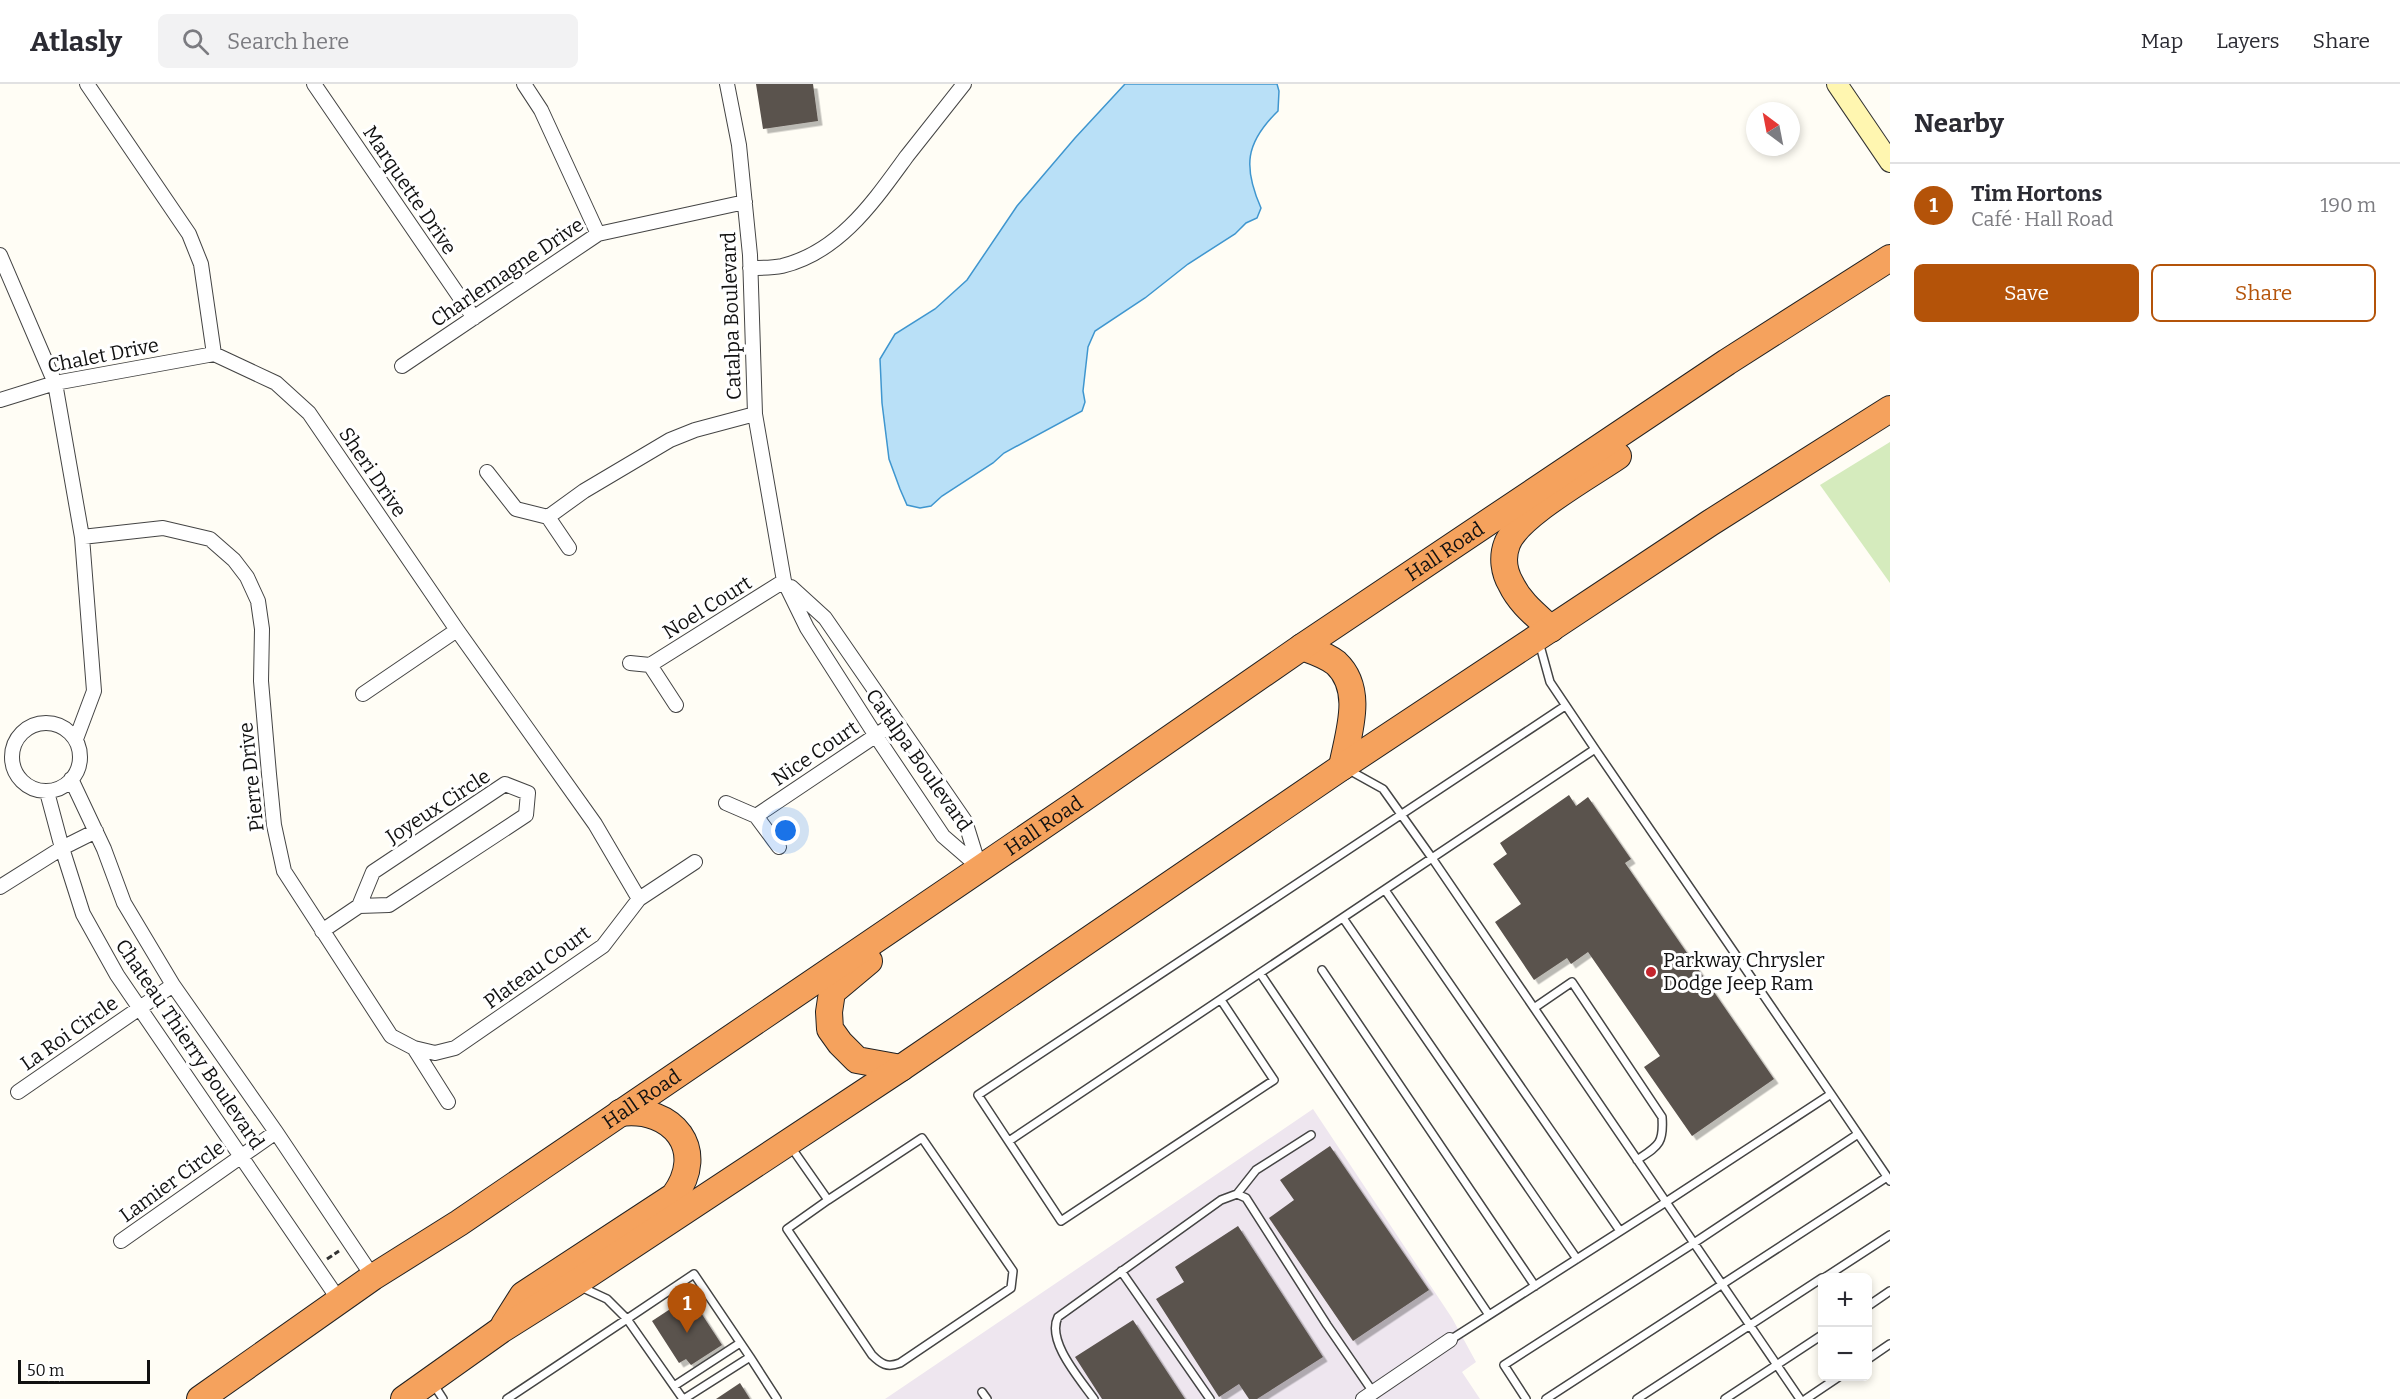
<!DOCTYPE html>
<meta charset="utf-8">
<style>
:root{--surface:#fff;--page:#f2f2f3;--text:#2b2b33;--muted:#7c7c81;--line:#e1e1e2;--accent:#b45309}
body{margin:0;font-family:Bitter,serif;background:var(--page);color:var(--text)}
.controls{position:absolute;right:18px;bottom:18px;display:grid;overflow:hidden;border-radius:9px;box-shadow:0 3px 9px #0003}
.controls button{width:54px;height:54px;display:grid;place-items:center;padding:0;border:0;border-bottom:2px solid var(--line);background:var(--surface);color:var(--text);font:30px sans-serif}
.compass{position:absolute;left:1746px;top:18px;width:54px;height:54px;border-radius:50%;background:var(--surface);box-shadow:0 3px 9px #0003;rotate:328deg}
.scale{position:absolute;left:18px;bottom:15px;width:132px;box-sizing:border-box;padding-left:6px;border:3px solid #111;border-top:0;font-size:16px;line-height:21px;white-space:nowrap;color:#111;-webkit-text-stroke:4px #fff;paint-order:stroke}
.you{position:absolute;left:786px;top:747px;width:21px;height:21px;margin:-15px;border:4px solid #fff;border-radius:50%;background:#1a73e8;box-shadow:0 0 0 9px #1a73e833}
.badge{display:grid;place-items:center;width:39px;height:39px;border-radius:50%;background:var(--accent);color:#fff;font-size:20px;font-weight:700}
.pin{position:absolute;translate:-50% -50px;filter:drop-shadow(0 2px 3px #0008)}
.pin::after{content:'';position:absolute;top:32px;width:21px;height:18px;background:inherit;clip-path:polygon(0 0,100% 0,50% 100%)}
.list{margin:0;padding:0;list-style:none}
h2{display:flex;justify-content:space-between;align-items:center;height:78px;margin:0;padding:0 24px;font-size:26px}
h2 small{font-size:20px;font-weight:400;color:var(--muted)}
.list li{display:grid;grid-template-columns:39px 1fr auto;gap:18px;align-items:center;box-sizing:border-box;height:84px;padding:0 24px;border-top:2px solid var(--line)}
.list b{display:block;font-size:22px;white-space:nowrap}
.list p{margin:0;font-size:20px;white-space:nowrap;color:var(--muted)}
.list em{font-size:20px;font-style:normal;color:var(--muted)}
.actions{display:flex;gap:12px;padding:18px 24px}
.actions a{flex:1;padding:14px 0;border:2px solid var(--accent);border-radius:9px;text-align:center;font-size:21px;color:var(--accent)}
.actions .main{background:var(--accent);color:#fff}
.icon{flex:none;width:33px;height:33px;fill:none;stroke:currentColor;stroke-width:2;stroke-linecap:round;stroke-linejoin:round}
.map{position:relative;flex:none;width:1890px;height:1315px;overflow:hidden}
header{display:flex;align-items:center;gap:36px;box-sizing:border-box;height:84px;padding:0 30px;background:var(--surface);border-bottom:2px solid var(--line)}
header strong{font-size:28px}
nav{display:flex;gap:33px;margin-inline-start:auto;font-size:21px}
.search{width:420px;height:54px;background:var(--page);display:flex;align-items:center;gap:15px;box-sizing:border-box;padding:0 21px;border-radius:9px;color:var(--muted);font-size:22px}
main{display:flex}
aside{flex:1;background:var(--surface)}
.map>svg:first-child{display:block}
.industrial{fill:#eee6ef}
.green{fill:#d5ebbd}
.water{fill:#b9e0f7;stroke:#3f96cf;stroke-width:1.5}
.building{fill:#5a524d;filter:url(#shadow)}
.lines{fill:none;stroke-linecap:round;stroke-linejoin:round}
.lane-casing{stroke:#444;stroke-width:10}
.street-casing{stroke:#444;stroke-width:16}
.secondary-casing{stroke:#333;stroke-width:22}
.highway-casing{stroke:#222;stroke-width:28}
.path{stroke:#333;stroke-width:3;stroke-dasharray:6 3;stroke-linecap:butt}
.lane{stroke:#fff;stroke-width:7}
.street{stroke:#fff;stroke-width:14}
.secondary{stroke:#fff6b0;stroke-width:20}
.highway{stroke:#f5a25d;stroke-width:26}
.poi-dot{fill:#c4262e;stroke:#fff;stroke-width:2}
.labels{text-anchor:middle;dominant-baseline:central;stroke-width:6;stroke-linejoin:round;paint-order:stroke}
.street-label{font-size:20px;fill:#111;stroke:#fff}
.poi-label{font-size:20px;fill:#111;stroke:#fff;text-anchor:start}
</style>
<header>
<strong>Atlasly</strong>
<div class="search"><svg class="icon" aria-label="search" viewBox="0 0 24 24"><circle cx="10" cy="10" r="6"/><path d="M15 15l6 6"/></svg>Search here</div>
<nav><a>Map</a><a>Layers</a><a>Share</a></nav>
</header>
<main>
<div class="map">
<svg width="1890" height="1315" viewBox="0 0 1890 1315">
<defs>
<filter id="shadow"><feDropShadow dx="4.5" dy="4.5" stdDeviation="0" flood-color="#0004"/></filter>
</defs>
<rect width="100%" height="100%" fill="#fffdf5"/>
<path class="industrial" d="M1313 1025 1452 1234 1476 1278 1462 1288 1480 1315H885Z"/>
<path class="green" d="M1890 358V499L1820 401Z"/>
<path class="water" d="M1125 0H1277L1279 7 1278 27C1245 59 1243 83 1261 124L1257 134 1246 139 1235 150 1188 180 1145 214 1095 247 1088 263 1083 307 1085 318 1082 327 1004 369 993 379 942 412 931 422 920 424 907 421 900 405 889 375 882 319 880 275 895 250 935 225 967 196 1017 122 1075 54Z"/>
<path class="building" d="M756 0H813L818 37 763 45Z
M1569 711 1576 722 1588 713 1631 775 1625 779 1774 995 1692 1052 1644 983 1660 972 1588 868 1571 880 1567 874 1534 896 1495 838 1521 820 1493 780 1507 770 1500 759Z
M1330 1062 1429 1206 1353 1257 1269 1134 1294 1116 1280 1096Z
M1238 1142 1323 1273 1257 1315H1249L1239 1300 1219 1313 1156 1215 1184 1198 1175 1183Z
M690 1212 722 1261 691 1281 686 1275 679 1279 652 1237Z
M1133 1236 1185 1315H1102L1075 1273Z
M740 1299 750 1315H716Z"/>
<g class="lines">
<defs>
<path id="lane" d="M1595 665 1831 1010 1666 1118 1800 1315
M1347 685 1383 705 1432 774 1595 665 1550 598 1539 558
M1385 806 1620 1147
M1343 834 1577 1175
M1322 886 1535 1202
M1260 889 1489 1231
M1221 916 1274 996 1061 1137 978 1011 1565 622
M1534 924 1572 898 1662 1033C1664 1060 1658 1062 1637 1076
M1831 1010 1890 1097
M1009 1057 1432 774 1666 1118 1450 1256
M791 1063 828 1116 922 1054 1013 1187 1011 1204 900 1279C887 1284 881 1280 872 1271L787 1145 828 1116
M1237 1110 1256 1086 1311 1051
M1121 1187 1210 1315
M1824 1194 1890 1151
M581 1203 607 1215 627 1235 694 1190 750 1273
M1868 1222 1890 1207
M1868 1275 1890 1260
M434 1301 443 1315
M674 1302 740 1259
M982 1308 987 1315
M507 1315 627 1235 683 1315
M684 1315 750 1273 777 1315
M1094 1315C1080 1295 1046 1257 1058 1233L1221 1116 1237 1110 1246 1114 1327 1241 1373 1308
M1526 1315 1504 1281 1694 1159 1858 1050
M1546 1315 1887 1093
M1637 1315 1822 1194
M1725 1315 1822 1251
M1806 1315 1840 1292"/>
<path id="street" d="M87 0 189 150 201 180 214 270
M314 0 474 234
M524 0 541 26 598 150
M727 0 739 61 750 171 755 330 784 497 807 544 876 652 943 752 980 784
M0 171 55 299 82 453 94 607 76 655
M750 184C761 184 772 184 782 182 840 168 874 117 907 72 926 48 945 24 964 0
M214 270 276 299 309 329 457 546 595 740 639 815
M402 282 598 150 745 118
M0 316 55 299 214 270
M487 388 516 425 548 433 569 464
M548 433 584 407 670 356 695 346 755 330
M82 453 163 444 210 455 234 476 247 493 258 517 262 545 261 597 269 690 274 741 284 787 391 952 414 964 448 1018
M791 503 825 534 965 737 979 782
M630 579 650 581 784 497
M650 581 676 621
M363 610 457 546
M12 673a34 34 0 1 1 68 0a34 34 0 1 1-68 0Z
M71 695 104 765 124 819 173 901 276 1048 373 1193
M47 708 62 764 83 830 117 891 339 1216
M726 719 756 732 779 763
M756 732 896 638
M0 803 62 764 96 747
M322 847 359 822 389 821 526 731 528 709 505 700 373 788 359 822
M414 964 435 969 455 964 603 862 639 815 695 778
M18 1008 173 901
M121 1157 276 1048
M1363 1315 1450 1256"/>
<path id="secondary" d="M1837 0 1890 78"/>
<g id="highway">
<path d="M1551 545C1536 531 1520 519 1511 500 1504 488 1502 473 1507 460 1517 432 1592 390 1618 372"/>
<path d="M1302 563C1313 567 1326 571 1336 579 1365 606 1348 650 1342 683"/>
<path d="M869 877 832 908 829 928 830 945 840 959 857 976 901 984"/>
<path d="M504 1241 523 1211 674 1112C708 1066 673 1022 620 1029"/>
<path id="s1" d="M200 1315 373 1193 459 1139 1081 716 1302 563 1727 278 1890 174"/>
<path d="M404 1315 501 1246 574 1200 901 984 1342 683 1710 439 1890 325"/>
</g>
</defs>
<use href="#lane" class="lane-casing"/>
<use href="#street" class="street-casing"/>
<use href="#secondary" class="secondary-casing"/>
<use href="#highway" class="highway-casing"/>
<path class="path" d="M327 1175 339 1167"/>
<use href="#lane" class="lane"/>
<use href="#street" class="street"/>
<use href="#secondary" class="secondary"/>
<use href="#highway" class="highway"/>
</g>
<circle class="poi-dot" cx="1651" cy="888" r="6"/>
<g class="labels">
<g class="street-label">
<text transform="translate(410 106) rotate(56)">Marquette Drive</text>
<text transform="translate(507 188) rotate(-34)">Charlemagne Drive</text>
<text transform="translate(731 232) rotate(-92)">Catalpa Boulevard</text>
<text transform="translate(103 271) rotate(-11)">Chalet Drive</text>
<text transform="translate(373 388) rotate(56)">Sheri Drive</text>
<text stroke="none"><textPath href="#s1" startOffset="1506">Hall Road</textPath></text>
<text transform="translate(707 523) rotate(-32)">Noel Court</text>
<text transform="translate(815 669) rotate(-34)">Nice Court</text>
<text transform="translate(919 676) rotate(55)">Catalpa Boulevard</text>
<text transform="translate(251 693) rotate(-96)">Pierre Drive</text>
<text transform="translate(438 722) rotate(-33)">Joyeux Circle</text>
<text stroke="none"><textPath href="#s1" startOffset="1020">Hall Road</textPath></text>
<text transform="translate(537 883) rotate(-36)">Plateau Court</text>
<text transform="translate(69 949) rotate(-35)">La Roi Circle</text>
<text transform="translate(190 960) rotate(56)">Chateau Thierry Boulevard</text>
<text stroke="none"><textPath href="#s1" startOffset="534">Hall Road</textPath></text>
<text transform="translate(172 1097) rotate(-36)">Lamier Circle</text>
</g>
<g class="poi-label">
<text x="1663" y="876">Parkway Chrysler<tspan x="1663" dy="23">Dodge Jeep Ram</tspan></text>
</g>
</g>
</svg>
<div class="controls">
<button>+</button>
<button>−</button>
</div>
<svg class="compass" viewBox="-18 -18 36 36"><path d="M0-13l5 13h-10z" fill="#e53935"/><path d="M0 13l5-13h-10z" fill="#7c7c81"/></svg>
<div class="scale">50 m</div>
<div class="you"></div>
<div class="pin badge" style="left:687px;top:1249px">1</div>
</div>
<aside>
<h2>Nearby<small></small></h2>
<ul class="list">
<li><span class="badge">1</span><div><b>Tim Hortons</b><p>Café · Hall Road</p></div><em>190 m</em></li>
</ul>
<div class="actions"><a class="main">Save</a><a>Share</a></div>
</aside>
</main>
